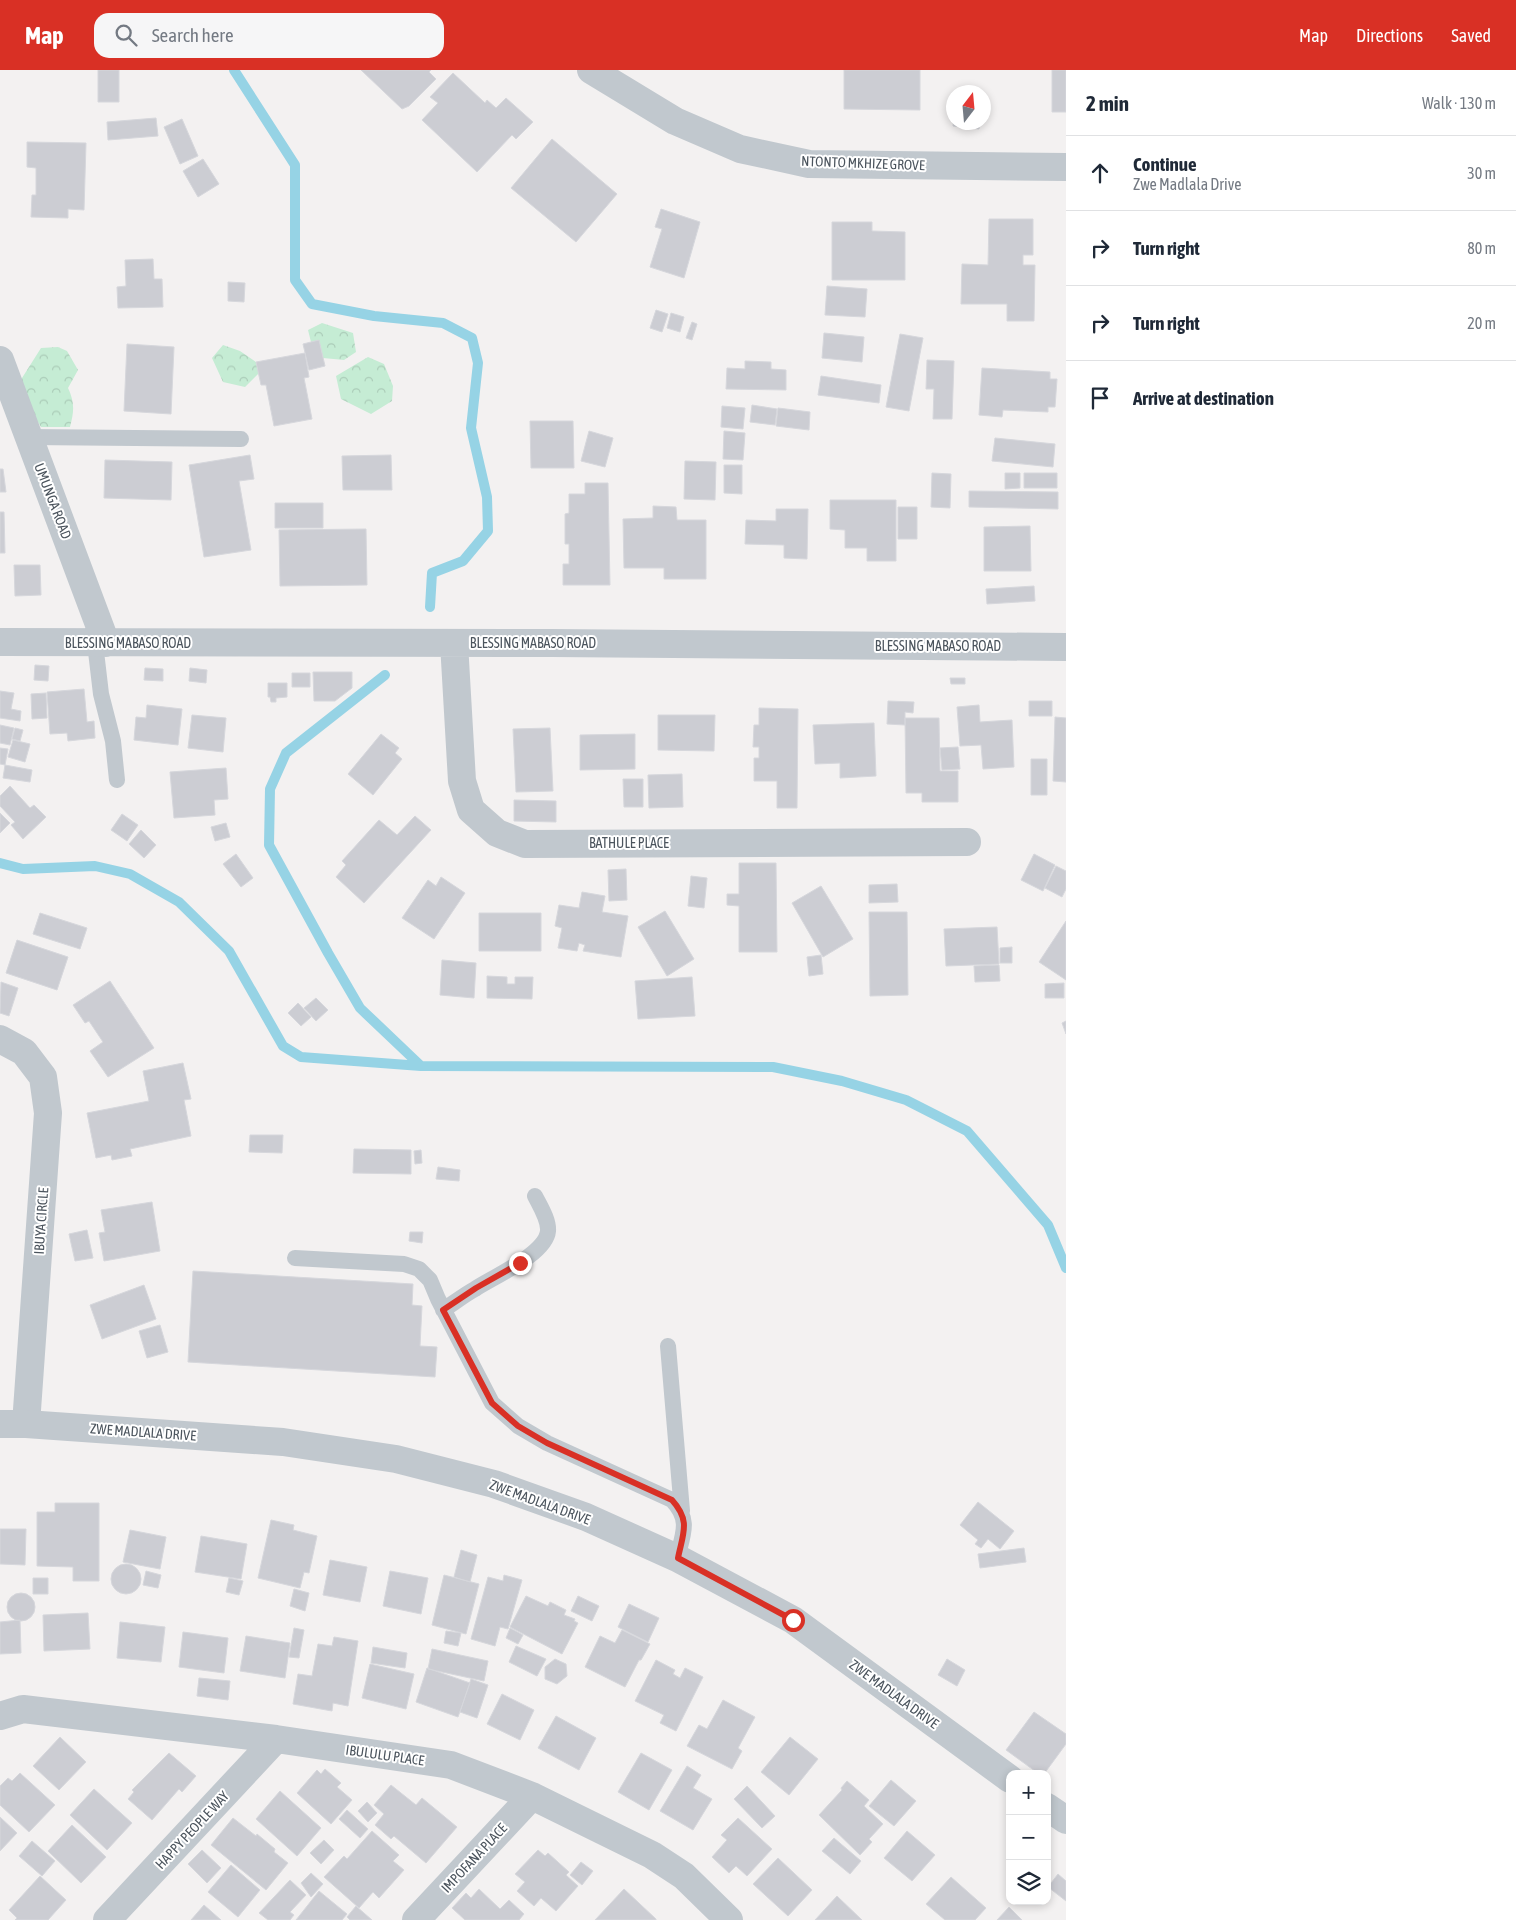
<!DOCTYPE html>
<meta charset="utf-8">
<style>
:root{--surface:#fff;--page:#f6f6f7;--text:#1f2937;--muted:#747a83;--line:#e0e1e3;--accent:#d93025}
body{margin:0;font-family:"Asap Condensed",sans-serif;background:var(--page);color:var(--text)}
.controls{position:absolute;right:15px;bottom:15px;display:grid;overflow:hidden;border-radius:10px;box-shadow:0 2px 8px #0003}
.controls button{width:45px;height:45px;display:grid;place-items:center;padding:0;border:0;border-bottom:1px solid var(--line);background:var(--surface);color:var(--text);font:25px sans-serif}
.compass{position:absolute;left:946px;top:15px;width:45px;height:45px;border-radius:50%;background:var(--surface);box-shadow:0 2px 8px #0003;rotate:16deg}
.stop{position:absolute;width:15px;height:15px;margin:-11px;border:4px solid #d93025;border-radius:50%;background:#fff}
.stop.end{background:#d93025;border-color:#fff;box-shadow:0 1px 5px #0008}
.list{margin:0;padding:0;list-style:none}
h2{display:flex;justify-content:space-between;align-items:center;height:65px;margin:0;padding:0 20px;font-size:21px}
h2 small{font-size:16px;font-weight:400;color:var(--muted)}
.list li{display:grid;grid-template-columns:32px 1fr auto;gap:15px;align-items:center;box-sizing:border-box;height:75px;padding:0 20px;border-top:1px solid var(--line)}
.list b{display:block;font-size:19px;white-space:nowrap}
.list p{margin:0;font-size:16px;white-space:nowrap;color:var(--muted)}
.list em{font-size:16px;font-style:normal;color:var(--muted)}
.icon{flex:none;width:28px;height:28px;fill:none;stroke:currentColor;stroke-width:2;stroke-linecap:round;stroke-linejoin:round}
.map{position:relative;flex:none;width:1066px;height:1850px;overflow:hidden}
header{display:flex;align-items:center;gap:30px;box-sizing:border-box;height:70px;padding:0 25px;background:var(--accent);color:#fff}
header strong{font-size:24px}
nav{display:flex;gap:28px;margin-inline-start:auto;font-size:18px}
.search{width:350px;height:45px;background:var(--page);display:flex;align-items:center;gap:12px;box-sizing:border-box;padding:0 18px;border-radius:15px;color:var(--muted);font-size:19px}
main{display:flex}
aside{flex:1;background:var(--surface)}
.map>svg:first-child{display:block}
.forest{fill:url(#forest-crowns)}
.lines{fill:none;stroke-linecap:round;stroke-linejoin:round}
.stream{stroke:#96d3e5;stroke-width:10}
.building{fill:#cccdd3;stroke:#d6d7dc}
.service{stroke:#c1c8ce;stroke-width:16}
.minor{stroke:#c1c8ce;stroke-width:28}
.tertiary{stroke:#c1c8ce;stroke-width:28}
.route{stroke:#d93025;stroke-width:6}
.labels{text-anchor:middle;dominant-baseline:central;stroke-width:4;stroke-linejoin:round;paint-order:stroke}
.street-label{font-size:14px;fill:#4b545d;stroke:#fff}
</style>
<header>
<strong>Map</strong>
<div class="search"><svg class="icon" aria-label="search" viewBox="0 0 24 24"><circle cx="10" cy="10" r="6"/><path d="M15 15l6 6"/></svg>Search here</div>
<nav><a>Map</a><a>Directions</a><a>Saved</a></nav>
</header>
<main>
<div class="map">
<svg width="1066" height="1850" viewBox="0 0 1066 1850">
<defs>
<pattern id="forest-crowns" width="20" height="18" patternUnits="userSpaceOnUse" patternTransform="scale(1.25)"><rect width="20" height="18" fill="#c5ecd4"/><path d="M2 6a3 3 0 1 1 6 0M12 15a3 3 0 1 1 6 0" fill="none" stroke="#abccb8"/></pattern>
</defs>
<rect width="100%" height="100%" fill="#f3f1f1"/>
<path class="forest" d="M322 253 353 263 356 282 344 290 323 288 319 271 311 272 308 260Z
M223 275 240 281 256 292 259 303 245 317 223 312 212 288Z
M58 277 67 281 78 300 68 318C75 333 74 342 70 357H41L18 320 22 308 41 278Z
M368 287 384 294 393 316 392 331 371 344 341 329 336 306Z"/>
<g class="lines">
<path class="stream" d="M234 0 295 95V210L312 234 374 246 443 253 472 268 478 293 471 358 487 427 488 461 463 491 432 503 430 537
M385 605 286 683 270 719 269 775 328 883 360 938 421 996
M0 793 23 799 95 796 130 804 179 832 229 881 283 976 301 987 421 996 773 997 842 1011 906 1030 967 1061 1048 1155 1066 1198"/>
</g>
<path class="building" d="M98 0H119V32H98Z
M361 0H431L429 2 436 9 409 36 402 39Z
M844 0H920V40L844 39Z
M1052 0H1066V42H1052Z
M453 3 485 33 487 30 496 38 506 28 533 52 516 69 512 65 477 102 422 50 438 33 430 27Z
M954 47V52H980L979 59 953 56Z
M156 48 158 66 108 70 107 52Z
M182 49 198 86 180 94 164 57Z
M552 69 617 124 576 172 511 118Z
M27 72 86 73 84 140 68 139V148L31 147 32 125H36V98L27 97Z
M203 89 219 114 198 127 183 101Z
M661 139 700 152 684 208 650 197 662 159 655 157Z
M989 149H1033V185H1023V195H1035L1034 251H1007V234H961L962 194 988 195Z
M832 152H872V161L905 162V210H832Z
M153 189 154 209H162L163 237 118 238 117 217 126 216 125 190Z
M228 212 245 213 244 232 228 231Z
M827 216 867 219 865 247 825 245Z
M656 240 668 244 662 262 650 258Z
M671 243 684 247 680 262 667 258Z
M692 252 697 254 692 270 686 268Z
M824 263 864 267 862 292 822 288Z
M900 264 923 268 909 341 886 337Z
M319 270 325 296 309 300 303 274Z
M127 274 174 277 171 344 124 341Z
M305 283 309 307 304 308 312 349 274 356 266 315H261L256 292Z
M927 290 954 291 952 349H933L934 319H926Z
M745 291 771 292V299L786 300V320L726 319 727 298 745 299Z
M982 298 1050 302V309H1057L1055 337H1048V342L1003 340 1002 347 979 345Z
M821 306 881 315 879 333 818 325Z
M752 335 777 339 775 355 750 352Z
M722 336 745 338 743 359 721 357Z
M778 338 810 342 809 360 776 356Z
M530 351H573L574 398H531Z
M589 361 613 368 605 397 581 391Z
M724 361 745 363 743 390 723 389Z
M995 368 1055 374 1053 397 992 391Z
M250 385 254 409 239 411 251 480 204 487 189 395Z
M391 385 392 420H343L342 386Z
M105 390 172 392 171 430 104 428Z
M685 391 716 392 715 430 684 429Z
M724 395H742V424L724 423Z
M0 399H3L6 422H0Z
M932 403 951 404 950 438 931 437Z
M1005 403H1020V418L1005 419Z
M1024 403H1057V418H1024Z
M585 413H608L610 515H563V494H569V474H565V444L569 443V424H585Z
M969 421 1058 422V439L969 437Z
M830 430H896V491H867V478H845V460L830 459Z
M275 433H323V458H275Z
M653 436 676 437 677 450H706V509H664V498H624L623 449 653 448Z
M898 437H917V469H898Z
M776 439H808L807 489 784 488V475L745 474 746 450 776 451Z
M0 442H4L5 483H0Z
M1030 456 1031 501H984V457Z
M366 459 367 515 280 516 279 460Z
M14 495H40L41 525 15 526Z
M1034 516 1035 531 987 534 986 519Z
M35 595 49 596 48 611 34 610Z
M145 598 163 599V611L144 610Z
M190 598 207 600 206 613 189 611Z
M313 602H352V618L335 631H314Z
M292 603H310V617H292Z
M950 608H965V614H951Z
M268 613H287V627L276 628V632H271L270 627H268Z
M84 619 87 652 94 651 95 668 68 671 67 663 50 664 47 622Z
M0 621 14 623 11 639 21 641 20 651 0 648Z
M46 623 47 648 32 649 31 624Z
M888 631 914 632 913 643 905 642V655L887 654Z
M1029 631H1052V646H1029Z
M147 635 182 639 178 675 134 670 136 647 146 648Z
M979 635 980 652 1012 650 1014 697 983 699 981 675 960 676 957 637Z
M759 638 798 639 797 738H777V711H754V688H759V677H753L754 655H759Z
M192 645 226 648 223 682 188 678Z
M658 645H715L714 681 658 680Z
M1055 647 1066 648V712L1053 711Z
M905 648H939L940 701H958V732H922V723H906Z
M874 653 876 706 840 708V693L815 694 813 655Z
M0 655 14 658 10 675 0 673Z
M15 658 23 660 20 671 12 669Z
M550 658 553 721 516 722 513 659Z
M381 664 399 678 395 683 402 689 373 725 348 704Z
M635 664V699L580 700V665Z
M13 670 30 674 25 692 8 687Z
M958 677 960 699 942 700 940 678Z
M0 678 8 679 5 695 0 694Z
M1031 689H1047V725H1031Z
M5 695 32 700 30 712 3 708Z
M226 698 228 729 214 730 215 745 174 748 170 702Z
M682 704 683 737 649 738 648 705Z
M623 709H643V737H624Z
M10 716 30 738 34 735 46 747 23 769 11 755 15 752 0 736V726Z
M514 730 556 731V752L514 751Z
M0 743 10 753 0 763Z
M122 744 138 755 127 771 111 760Z
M415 746 431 760 364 833 336 807 346 795 342 791 379 750 397 765Z
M226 753 230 767 215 771 211 757Z
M141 760 156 775 144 788 129 774Z
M236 784 253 808 241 817 223 794Z
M1034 784 1055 795 1043 821 1021 810Z
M739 793H776L777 882H739V836L727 835V824H739Z
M1056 796 1066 801V819L1062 827 1045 818Z
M626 799 627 830 609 831 608 800Z
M691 806 707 808 704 838 688 836Z
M441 807 465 823 434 869 402 848 428 810 436 816Z
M897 814 898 832 869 833V815Z
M821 816 853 869 823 887 792 833Z
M582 822 605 826 602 842 628 846 621 887 583 881 585 875 579 873 577 881 558 878 562 858 555 856 559 835 579 838Z
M665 841 694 889 667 906 638 857Z
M869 842H907L908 925 870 926Z
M40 843 87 858 80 879 33 864Z
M479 843H541V881H479Z
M1066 851V910L1039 892Z
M997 857 999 894 946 896 944 859Z
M17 870 68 887 57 920 6 903Z
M1012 877V893H1000V878Z
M821 885 823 904 809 906 807 887Z
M442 890 476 893 474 928 440 925Z
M999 895 1000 911 975 912 974 896Z
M487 906 507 907V914H515V907H533L532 929 487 928Z
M692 907 695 946 638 949 635 911Z
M110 911 154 978 108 1007 90 981 103 972 89 951 85 953 73 935Z
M1 912 18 918 9 946 0 943Z
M1064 913V928H1045V914Z
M316 928 328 940 316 951 304 938Z
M298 933 311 947 301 956 288 943Z
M1066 951V964L1062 953Z
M183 993 191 1029 184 1030 191 1066 130 1079 132 1086 112 1090 111 1085 96 1088 87 1043 149 1031 143 1001Z
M250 1065H283L282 1083 249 1082Z
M354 1079 411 1080V1104L353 1103Z
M421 1080 422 1093 415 1094 414 1081Z
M438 1097 460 1100 459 1111 436 1109Z
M152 1132 160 1181 104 1191 99 1163 105 1162 101 1140Z
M87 1160 93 1188 75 1191 69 1164Z
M410 1162H423L422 1173 409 1171Z
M193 1201 413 1214 412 1235 422 1236 420 1276 437 1277 435 1307 188 1292Z
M144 1215 156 1249 102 1269 90 1235Z
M160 1255 168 1282 147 1288 139 1261Z
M978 1432 1014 1461 1000 1479 988 1469 981 1478 975 1474 978 1470 960 1455Z
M55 1433H99V1511H73V1497L37 1496V1442H55Z
M271 1450 294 1455 293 1460 317 1466 309 1503 304 1502 300 1518 258 1508Z
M0 1459H26L25 1495 0 1494Z
M130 1460 166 1467 160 1499 123 1492Z
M201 1466 247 1474 241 1509 195 1502Z
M1024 1478 1026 1492 980 1498 978 1484Z
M461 1480 477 1485 470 1512 454 1507Z
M330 1490 367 1497 360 1532 323 1525Z
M111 1509a15 15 0 1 1 30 0a15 15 0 1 1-30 0Z
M146 1501 161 1505 158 1518 143 1515Z
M390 1501 428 1508 421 1544 383 1536Z
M444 1505 479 1514 466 1564 432 1555Z
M504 1505 522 1510 508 1559 500 1557 495 1576 471 1569 488 1507 503 1511Z
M33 1508H48V1524H33Z
M229 1508 243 1511 239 1525 226 1522Z
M294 1519 309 1523 305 1541 290 1536Z
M7 1537a14 14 0 1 1 28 0a14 14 0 1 1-28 0Z
M526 1526 548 1536 550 1532 566 1540 564 1545 575 1549 574 1551 578 1553 562 1584 510 1557Z
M578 1526 599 1536 592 1551 571 1541Z
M629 1534 659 1548 648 1572 618 1557Z
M88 1543 90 1579 44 1581 43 1545Z
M20 1550 21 1583 0 1584V1552Z
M120 1552 165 1557 161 1592 117 1588Z
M294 1558 304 1560 299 1588 289 1587Z
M510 1558 523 1565 518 1574 506 1568Z
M622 1560 650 1574 641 1590H639L625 1617 585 1597 600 1566 615 1573Z
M446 1561 461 1563 458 1576 444 1573Z
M183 1562 228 1568 224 1603 179 1597Z
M246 1566 290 1573 285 1608 240 1601Z
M334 1567 358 1571 348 1636 333 1633 332 1641 293 1634 298 1604 312 1606 318 1574 332 1576Z
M516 1576 546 1589 537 1606 509 1592Z
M373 1577 407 1583 405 1598 371 1593Z
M432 1579 488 1591 484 1611 428 1599Z
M555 1589 566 1594 567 1606 557 1614 545 1609V1597Z
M947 1589 965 1600 957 1616 938 1605Z
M656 1590 675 1600 673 1604 680 1608 685 1598 703 1607 676 1661 660 1653 664 1645 635 1631Z
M370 1594 414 1604 406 1639 362 1628Z
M427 1598 470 1613 458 1647 416 1632Z
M199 1608 230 1611 228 1630 197 1626Z
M471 1609 488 1615 477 1648 460 1642Z
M502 1624 534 1640 520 1670 487 1654Z
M723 1630 755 1647 738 1678 742 1681 732 1699 687 1676 699 1655 707 1659Z
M1034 1642 1066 1664V1674L1044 1704H1039L1006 1680Z
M556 1646 596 1668 579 1700 538 1678Z
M60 1667 86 1692 59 1720 33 1696Z
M790 1667 818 1689 789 1725 761 1702Z
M169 1683 196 1706 182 1722 179 1719 152 1750 128 1729 134 1722 132 1720Z
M641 1683 672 1700 649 1740 618 1722Z
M687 1696 701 1705 693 1718 712 1729 693 1760 660 1741Z
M325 1699 341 1713 337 1717 352 1730 331 1754 297 1723 317 1700 321 1704Z
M20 1703 55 1735 29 1762 0 1735V1716L8 1708 12 1711Z
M891 1710 916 1731 894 1756 869 1736Z
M847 1711 869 1730 864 1736 883 1754 869 1769 872 1772 860 1785 819 1745 842 1720 841 1718Z
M391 1715 416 1735 422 1728 457 1757 426 1793 394 1766 391 1769 375 1755 384 1744 374 1735Z
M747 1716 775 1746 762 1758 734 1729Z
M94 1719 132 1753 107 1780 70 1745Z
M280 1721 321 1758 297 1786 256 1749Z
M367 1732 377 1743 368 1752 358 1741Z
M347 1740 368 1759 360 1768 339 1749Z
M0 1747 17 1763 0 1781Z
M233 1748 256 1766 257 1764 275 1779 274 1782 288 1793 266 1820 211 1775Z
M738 1748 772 1779 747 1806 736 1796 729 1803 712 1787 727 1770 721 1765Z
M72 1755 106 1787 81 1813 48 1781Z
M372 1761 399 1785 393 1791 404 1800 379 1828 373 1822 359 1838 324 1807 344 1786 347 1789Z
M907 1761 935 1785 912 1811 884 1788Z
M834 1768 861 1791 850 1804 822 1781Z
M324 1770 334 1780 321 1794 310 1783Z
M32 1771 55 1791 42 1806 19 1786Z
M202 1780 221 1798 207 1813 188 1794Z
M538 1780 545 1786 548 1783 569 1802 566 1805 578 1816 556 1841 541 1828 534 1836 517 1821 525 1812 515 1804Z
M778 1788 812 1820 788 1846 753 1814Z
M581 1792 593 1801 582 1815 570 1805Z
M231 1795 260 1820 238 1847 208 1822Z
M311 1803 323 1814 311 1827 301 1813Z
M1058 1804 1066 1811V1831L1048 1817Z
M40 1806 66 1830 48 1850H15L17 1848 9 1840Z
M951 1807 986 1838 975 1850H945L926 1834Z
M290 1810 306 1825 290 1842 294 1845 290 1850H268L259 1843Z
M479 1819 500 1839 509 1830 524 1844 519 1850H465L452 1838 466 1823 471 1828Z
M624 1819 656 1849V1850H595Z
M319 1821 347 1844 342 1850H296Z
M837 1826 862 1850H815Z
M204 1835 221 1850H191Z
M356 1836 372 1850H350L347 1847Z
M1009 1837 1022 1850H997Z"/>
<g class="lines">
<path class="service" d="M29 367 241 369
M95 573 101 624 113 671 117 710
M295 1188 404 1194 419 1199 430 1210 438 1229 492 1333 518 1356 547 1373 672 1430C691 1450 683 1464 677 1488
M443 1240C454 1233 464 1225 475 1219 493 1207 546 1184 548 1161 549 1150 540 1136 535 1126
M668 1276 682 1441"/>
<path class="minor" d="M591 0 675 51 740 79 809 94 1066 97
M0 290 106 573
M0 572 552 573 1066 577
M454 573 462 711 471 740 497 763 525 774 967 772
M0 969 24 982 43 1007 48 1043 26 1354
M0 1646 23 1639 276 1669 451 1695 532 1726 652 1785 684 1806 729 1850
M107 1850 276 1669
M416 1850 532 1726"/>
<path class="tertiary" d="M0 1354H26L283 1372 396 1389 494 1414 586 1447 677 1488 793 1550 1010 1709
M1047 1737 1066 1750"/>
</g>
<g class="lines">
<path class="route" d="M520 1193 476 1218 443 1240 492 1333 518 1356 547 1373 672 1430C691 1451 683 1463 678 1488L793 1550"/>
</g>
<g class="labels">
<g class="street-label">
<text transform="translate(863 93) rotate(2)">NTONTO MKHIZE GROVE</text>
<text transform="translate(53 431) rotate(69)">UMUNGA ROAD</text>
<text x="128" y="573">BLESSING MABASO ROAD</text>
<text x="533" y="573">BLESSING MABASO ROAD</text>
<text x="938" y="576">BLESSING MABASO ROAD</text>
<text x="629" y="773">BATHULE PLACE</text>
<text transform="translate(41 1151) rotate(-86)">IBUYA CIRCLE</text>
<text transform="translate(143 1362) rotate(4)">ZWE MADLALA DRIVE</text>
<text transform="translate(540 1432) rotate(20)">ZWE MADLALA DRIVE</text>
<text transform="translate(894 1624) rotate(36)">ZWE MADLALA DRIVE</text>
<text transform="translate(385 1685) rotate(8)">IBULULU PLACE</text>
<text transform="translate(192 1760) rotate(-47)">HAPPY PEOPLE WAY</text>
<text transform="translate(474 1788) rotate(-47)">IMPOFANA PLACE</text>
</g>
</g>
</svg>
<div class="controls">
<button>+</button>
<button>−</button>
<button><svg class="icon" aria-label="layers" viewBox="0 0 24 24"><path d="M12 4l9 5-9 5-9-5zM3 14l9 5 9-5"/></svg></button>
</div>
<svg class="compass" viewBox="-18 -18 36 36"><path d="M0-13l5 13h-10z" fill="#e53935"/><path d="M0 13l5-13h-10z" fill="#747a83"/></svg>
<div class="stop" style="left:793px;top:1550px"></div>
<div class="stop end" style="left:520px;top:1193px"></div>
</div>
<aside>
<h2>2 min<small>Walk · 130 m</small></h2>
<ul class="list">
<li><svg class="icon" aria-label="ahead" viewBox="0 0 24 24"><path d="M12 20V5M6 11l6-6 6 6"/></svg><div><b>Continue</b><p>Zwe Madlala Drive</p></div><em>30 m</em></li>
<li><svg class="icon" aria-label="right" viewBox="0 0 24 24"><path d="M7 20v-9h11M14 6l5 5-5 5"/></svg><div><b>Turn right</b></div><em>80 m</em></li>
<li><svg class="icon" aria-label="right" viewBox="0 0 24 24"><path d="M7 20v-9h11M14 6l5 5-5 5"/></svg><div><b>Turn right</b></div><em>20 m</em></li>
<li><svg class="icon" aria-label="arrive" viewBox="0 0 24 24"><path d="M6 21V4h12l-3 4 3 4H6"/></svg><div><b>Arrive at destination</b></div></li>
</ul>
</aside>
</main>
